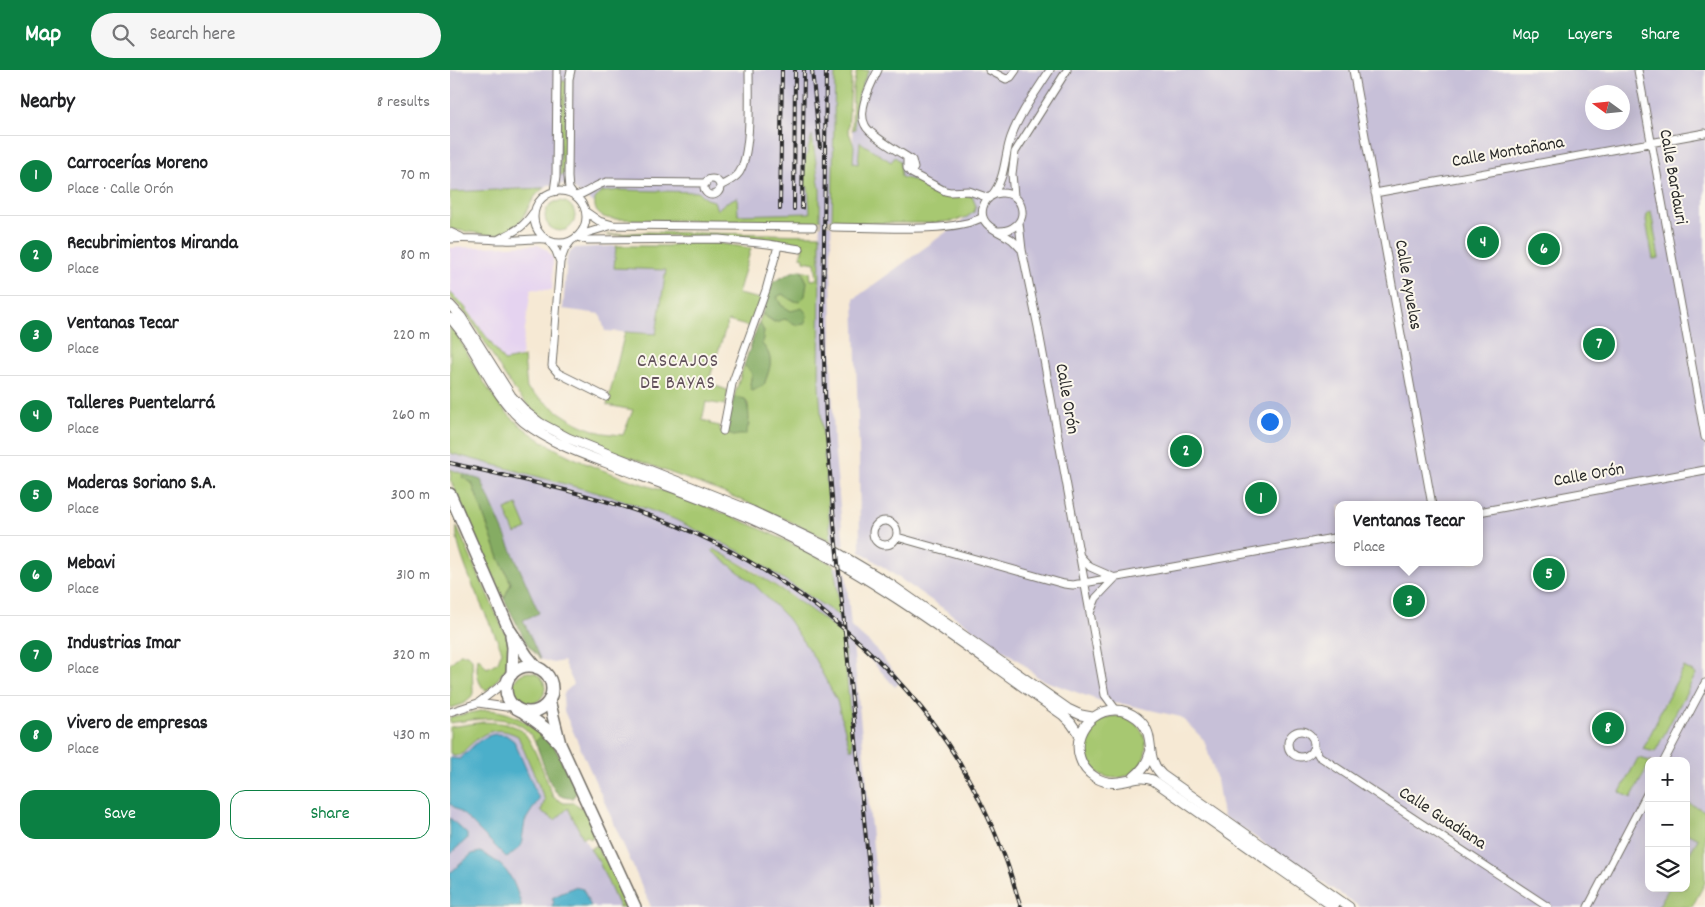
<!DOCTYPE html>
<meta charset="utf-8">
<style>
:root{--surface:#fff;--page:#f6f6f6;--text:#202124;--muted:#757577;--line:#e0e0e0;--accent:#0b8043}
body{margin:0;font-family:Dekko,sans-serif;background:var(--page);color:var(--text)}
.controls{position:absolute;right:15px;bottom:15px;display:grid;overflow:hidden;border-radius:10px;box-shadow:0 5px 20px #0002}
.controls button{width:45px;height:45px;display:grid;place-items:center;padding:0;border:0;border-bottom:1px solid var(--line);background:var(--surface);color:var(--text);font:25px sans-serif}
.compass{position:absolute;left:1135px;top:15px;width:45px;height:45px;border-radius:50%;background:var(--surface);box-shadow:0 5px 20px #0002;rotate:285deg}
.you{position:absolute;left:819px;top:351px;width:18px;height:18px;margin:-12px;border:4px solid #fff;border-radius:50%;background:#1a73e8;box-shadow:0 0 0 8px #1a73e833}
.badge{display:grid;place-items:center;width:32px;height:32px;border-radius:50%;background:var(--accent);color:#fff;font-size:16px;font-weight:700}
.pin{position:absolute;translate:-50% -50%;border:2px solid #fff;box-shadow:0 1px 5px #0006}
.popup{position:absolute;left:885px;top:431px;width:148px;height:65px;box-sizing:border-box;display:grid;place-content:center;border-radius:10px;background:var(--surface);filter:drop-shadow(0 1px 4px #0005);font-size:16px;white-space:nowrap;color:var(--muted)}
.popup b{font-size:19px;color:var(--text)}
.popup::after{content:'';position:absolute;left:50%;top:100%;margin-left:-10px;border:10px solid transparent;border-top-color:var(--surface)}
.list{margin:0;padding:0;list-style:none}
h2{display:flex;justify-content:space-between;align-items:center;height:65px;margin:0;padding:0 20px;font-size:21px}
h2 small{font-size:16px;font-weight:400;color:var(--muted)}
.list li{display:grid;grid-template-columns:32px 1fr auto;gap:15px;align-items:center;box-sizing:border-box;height:80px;padding:0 20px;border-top:1px solid var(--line)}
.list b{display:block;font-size:19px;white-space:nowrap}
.list p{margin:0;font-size:16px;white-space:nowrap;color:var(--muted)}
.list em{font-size:16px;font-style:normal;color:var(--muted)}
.actions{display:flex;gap:10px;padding:15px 20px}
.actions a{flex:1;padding:11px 0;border:1px solid var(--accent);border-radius:15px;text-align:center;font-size:18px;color:var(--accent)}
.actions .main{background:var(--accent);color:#fff}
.icon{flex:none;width:28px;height:28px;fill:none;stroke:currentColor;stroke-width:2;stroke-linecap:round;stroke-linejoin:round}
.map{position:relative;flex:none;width:1255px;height:837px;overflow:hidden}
header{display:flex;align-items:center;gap:30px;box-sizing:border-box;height:70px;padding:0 25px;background:var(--accent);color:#fff}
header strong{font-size:24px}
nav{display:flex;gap:28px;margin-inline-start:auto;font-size:18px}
.search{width:350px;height:45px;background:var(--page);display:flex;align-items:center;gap:12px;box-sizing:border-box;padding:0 18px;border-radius:28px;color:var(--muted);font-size:19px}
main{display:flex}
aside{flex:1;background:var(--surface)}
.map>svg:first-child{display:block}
.built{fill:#e5d3f0}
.industrial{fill:#c7c0d8;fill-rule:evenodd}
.green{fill:#a7c871;stroke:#697a4e}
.forest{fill:#85ac63;stroke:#586c47}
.water{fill:#4bafca;stroke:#3b6d7a}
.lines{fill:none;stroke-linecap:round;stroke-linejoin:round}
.minor-tunnel{stroke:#cdc3b2;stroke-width:7;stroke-dasharray:7 3.5;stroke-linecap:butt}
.minor-casing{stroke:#726e66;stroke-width:9}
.tertiary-casing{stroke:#726e66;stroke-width:11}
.trunk-casing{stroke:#726e66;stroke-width:14}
.minor{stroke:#fff;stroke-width:7}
.tertiary{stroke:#fff;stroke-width:9}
.trunk{stroke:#fff;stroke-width:11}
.rail-casing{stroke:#2b2b2b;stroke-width:4}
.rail{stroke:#fbf7ec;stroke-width:2;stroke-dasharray:5.5;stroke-linecap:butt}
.labels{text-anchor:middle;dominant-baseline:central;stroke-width:4;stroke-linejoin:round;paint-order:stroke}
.street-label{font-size:18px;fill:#2b2b2b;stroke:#fbf7ec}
.neighbourhood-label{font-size:19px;letter-spacing:1px;fill:#61515b;stroke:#fbf7ec}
</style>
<header>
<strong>Map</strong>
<div class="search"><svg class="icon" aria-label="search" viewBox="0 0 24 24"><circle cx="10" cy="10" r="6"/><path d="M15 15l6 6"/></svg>Search here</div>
<nav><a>Map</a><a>Layers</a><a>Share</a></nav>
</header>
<main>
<aside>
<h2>Nearby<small>8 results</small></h2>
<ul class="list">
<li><span class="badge">1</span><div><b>Carrocerías Moreno</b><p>Place · Calle Orón</p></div><em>70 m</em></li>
<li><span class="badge">2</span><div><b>Recubrimientos Miranda</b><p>Place</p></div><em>80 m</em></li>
<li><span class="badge">3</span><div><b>Ventanas Tecar</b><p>Place</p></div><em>220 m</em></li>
<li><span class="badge">4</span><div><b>Talleres Puentelarrá</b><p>Place</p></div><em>260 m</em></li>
<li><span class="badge">5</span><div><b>Maderas Soriano S.A.</b><p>Place</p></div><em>300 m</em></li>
<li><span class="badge">6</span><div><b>Mebavi</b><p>Place</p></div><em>310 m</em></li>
<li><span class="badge">7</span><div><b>Industrias Imar</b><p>Place</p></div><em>320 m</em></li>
<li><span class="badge">8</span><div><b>Vivero de empresas</b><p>Place</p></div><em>430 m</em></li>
</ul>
<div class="actions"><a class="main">Save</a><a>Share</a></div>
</aside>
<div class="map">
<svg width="1255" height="837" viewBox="0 0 1255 837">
<rect width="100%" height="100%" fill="#fbf7ec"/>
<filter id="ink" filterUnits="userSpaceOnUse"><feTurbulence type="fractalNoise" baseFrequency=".02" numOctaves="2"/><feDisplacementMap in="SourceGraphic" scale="10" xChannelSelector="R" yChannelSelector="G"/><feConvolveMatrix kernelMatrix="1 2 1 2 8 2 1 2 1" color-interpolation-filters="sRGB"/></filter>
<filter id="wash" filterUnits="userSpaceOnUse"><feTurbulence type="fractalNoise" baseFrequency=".0096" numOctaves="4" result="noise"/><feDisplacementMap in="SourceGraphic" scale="20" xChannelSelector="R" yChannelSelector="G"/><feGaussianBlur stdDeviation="1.12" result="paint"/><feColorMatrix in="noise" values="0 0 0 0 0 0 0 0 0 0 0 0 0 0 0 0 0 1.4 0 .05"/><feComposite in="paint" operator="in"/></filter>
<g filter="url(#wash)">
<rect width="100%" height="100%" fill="#f6e9d4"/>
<path class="built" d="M88 175 97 180 103 188 102 220 81 219 71 286 55 292 15 236 0 222V178Z"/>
<path class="industrial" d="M0 0H385L381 175 382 308 384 374 394 477 381 471 373 382 369 317 370 120 363 67 355 90 354 116H358L360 143 287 145 275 133 267 141 145 129 144 133 124 119 122 114 98 115 94 118 0 122Z
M419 0H1255V813L1242 837H910L773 746 767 710 754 670 731 647 674 634 656 633 590 609 572 593 410 481 409 378 404 229 524 142 512 125 501 126 467 111 451 107 441 92 411 72 408 94H403L404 76 402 60 405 59 404 50 408 25ZM1142 22H1172V52H1142ZM889 435H1029V492H889ZM1199 691H1236V818H1199Z
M166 176 164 198 216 200 206 264 155 261 150 244 113 239 117 187 121 181 125 178Z
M0 383 167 428 224 449 297 485 390 547 384 495 396 503 401 557 423 576 451 611 445 617 417 586 403 575 429 837H201L114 641 113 627 115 622 124 614 113 591 103 593 90 589 73 550 89 543 31 410 0 399ZM263 479 298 497 341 525 392 564 400 679 387 631 363 586 338 549 304 514Z
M41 661H58L68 666 95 730 118 738 133 768 149 792 169 837H0V683L4 685H10L31 665Z"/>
<path class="green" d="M385 0H402L398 60 404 76 403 93 408 94 410 72 441 92 445 87 450 91 451 107 467 111 501 126H522L526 136 524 142 517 147 504 151 481 153H382Z
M407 0H419C410 18 403 38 405 59L402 60 403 18Z
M111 11H116L114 105H110Z
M362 65 370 120V153L164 149C151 148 143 143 145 129L151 122 171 120 248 122 256 129 264 131 267 140 275 133 287 127 288 145 360 143 358 117H354L355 90Z
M94 118C75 131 79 153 55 161V163L39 165 0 159V122Z
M95 146a15 15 0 1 1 30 0a15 15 0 1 1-30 0Z
M1201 141 1209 188 1203 189 1196 151 1197 143Z
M196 162 370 165 369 317 381 471C349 455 317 440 284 427 255 415 225 405 195 393 156 378 111 366 80 337 46 306 35 257 0 227V222L14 236 54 291 74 287 77 319C99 334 120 353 146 361 154 364 164 364 173 365L183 340 157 335 175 262 206 264 216 200 164 198 166 176H218L237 172 266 173 301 178 288 224 311 229 301 257 278 251 258 313 277 320 278 323 275 335 256 332 252 350 260 352V354L270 356V361L299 356 298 334 295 329 284 327 294 295 302 303 300 315 302 321 314 315C320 297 325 289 312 274L314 261 309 252 312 244 324 252 335 249 347 255 341 241 331 235 327 227 332 224 341 230 357 212 351 200 360 202 361 210 367 209 365 193 354 191V188L351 187 353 174C287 167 223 165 157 165Z
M0 257 7 265C23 292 38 325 61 347 108 392 179 408 239 430 289 448 337 470 384 495L391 547 297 485 224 449 167 428 0 383Z
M0 399 13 404V407L22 413 49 488 61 513 54 529 0 409 1 406Z
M67 435 77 459 65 464 55 440Z
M7 457 58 570 57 597 43 615 36 621C26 612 26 599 28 587L37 598 48 592 52 581C42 556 2 479 7 457Z
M264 479C311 505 350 531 393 564L403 679H400L387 631 363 586 338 549 304 514 262 481Z
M10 584H18L22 588 23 623C20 633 10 635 0 638V594Z
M1234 597 1246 604 1205 682 1193 679 1209 647 1208 646Z
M63 618a16 16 0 1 1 32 0a16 16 0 1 1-32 0Z
M35 640C58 640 75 650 92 665L85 672C70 640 28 649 0 653V647Z
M634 677a31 31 0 1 1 62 0a31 31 0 1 1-62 0Z
M33 652C46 653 60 652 71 660 83 669 97 712 103 727L114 733H124L135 740 142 756 143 767 140 769 137 766 133 768 118 738 105 750 91 741 95 730 68 666C41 652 28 667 10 685H3L0 683V657Z
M1188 688 1201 691H1199V694L1181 728 1170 722Z
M1236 732 1255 741V813L1242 837H1208L1219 818H1236V789L1248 769 1236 763Z
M147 775 151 786 157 790 178 837H169L149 792 140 779Z"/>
<path class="forest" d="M351 200 357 212 355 226 349 232 341 230 332 224 327 227 331 235 341 241 352 238 357 244 355 254 347 255 335 249 325 252 312 244 323 212 344 201Z
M309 252 314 261 312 274C325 289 320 297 314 315L302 321 300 315 302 303 294 295Z
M284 327 295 329C300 340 300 353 296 364L283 366 276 361Z
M13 404 31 410 89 543 73 550 90 589 77 574 54 529 61 513 49 488 22 413 12 407Z
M92 665 104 676 127 721 123 728C118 728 113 728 108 724 98 715 91 685 85 672Z"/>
<path class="water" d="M46 664 56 665 64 671 89 729 75 751 71 776 57 788 13 744 0 734V688L10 689C21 679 30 666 46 664Z
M0 748 17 764V769L0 784Z
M30 782C58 796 63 807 72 837H0V803L22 784Z
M124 817 133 819 141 837H101L104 832 102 828Z"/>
</g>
<g filter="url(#ink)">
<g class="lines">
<path class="minor-tunnel" d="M363 157H383"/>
<defs>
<path id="minor" d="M121 0 119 9 118 107 119 119 122 123
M428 0C421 14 407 40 415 55 419 65 451 83 462 90L464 98 461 103 457 98V87
M539 0 556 9 561 7 566 0
M903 0 982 435
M1188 0 1255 367
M461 103 495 121 500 122 519 121 539 128
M254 117a8 8 0 1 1 16 0a8 8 0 1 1-16 0Z
M270 116C277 112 284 110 289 103 302 83 299 25 299 0
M84 147a26 26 0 1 1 52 0a26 26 0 1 1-52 0Z
M104 121 106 107 107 0
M925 123 1255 63
M542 125C556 108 554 86 561 67 570 43 586 22 600 0
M126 126C138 123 146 114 157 112L256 113
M564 126 562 104 565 82 617 0
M136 142 149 151 163 155
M569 153 572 180 588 257 655 625 666 640
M383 157C420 157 503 164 533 147
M547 161C562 162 576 152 571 136 565 118 538 119 533 137 528 156 549 161 561 169 565 172 568 176 572 180
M0 162 11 167
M130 165 163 155 363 157
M127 167 137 170 269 169 318 174 350 179
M0 169C18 167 37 170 55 170 69 171 82 168 95 169
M49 169C66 160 72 159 83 143
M99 171 106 181 110 192
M121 171 115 179 110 192 102 296 108 303 156 327
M273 361 282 314 316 220 328 176
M1029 442 1255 400
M423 463a12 12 0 1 1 24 0a12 12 0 1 1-24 0Z
M447 467 614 514 623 515 889 467
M630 486 640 497 665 508
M640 543 646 528 665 508
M28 633 56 637 64 636
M0 642 28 633 58 610
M838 674a13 13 0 1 1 26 0a13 13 0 1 1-26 0Z
M864 677 869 686 1098 837
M1214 691 1255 613
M1138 837 1199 720"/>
<path id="tertiary" d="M0 235 11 247 61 326 77 343 90 353 118 368 302 441 376 476 440 514 618 639 631 645 642 647
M0 248C29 279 40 323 74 352 103 375 139 386 173 399 230 421 289 441 344 469 440 516 525 584 613 645L621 653 630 666
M684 707C692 700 697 694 700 683
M884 837 703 710C689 705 682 711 669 712 652 715 635 704 630 688 619 655 659 625 687 648 709 666 692 685 712 705L899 837"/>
<path id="trunk" d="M0 424 59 559 77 586 87 598
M61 565 63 577 62 604
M56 619a23 23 0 1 1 46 0a23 23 0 1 1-46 0Z
M99 630 110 674 185 837
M72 641 95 658 109 673"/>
</defs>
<use href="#minor" class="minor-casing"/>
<use href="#tertiary" class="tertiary-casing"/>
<use href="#trunk" class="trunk-casing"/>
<use href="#minor" class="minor"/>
<use href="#tertiary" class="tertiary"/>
<use href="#trunk" class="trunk"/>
<defs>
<path id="rail" d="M362 0 370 77
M376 0 373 256 376 354 385 464 423 837
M352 138 354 0
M330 139 332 0
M344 139 345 0
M0 393C82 412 167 429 244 463 348 510 450 594 509 692 526 721 542 754 554 785 561 802 565 820 571 837"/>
</defs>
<use href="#rail" class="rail-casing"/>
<use href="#rail" class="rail"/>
</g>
</g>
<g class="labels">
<g class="street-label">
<text transform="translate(1058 83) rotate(-10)">Calle Montañana</text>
<text transform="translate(1222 107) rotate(80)">Calle Bardauri</text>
<text transform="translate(957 215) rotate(80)">Calle Ayuelas</text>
<text transform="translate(616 329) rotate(80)">Calle Orón</text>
<text transform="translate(1139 406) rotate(-10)">Calle Orón</text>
<text transform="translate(992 749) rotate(33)">Calle Guadiana</text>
</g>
<g class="neighbourhood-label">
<text x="228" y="292">CASCAJOS<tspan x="228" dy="22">DE BAYAS</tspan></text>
</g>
</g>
</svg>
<div class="controls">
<button>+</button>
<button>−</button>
<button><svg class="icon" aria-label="layers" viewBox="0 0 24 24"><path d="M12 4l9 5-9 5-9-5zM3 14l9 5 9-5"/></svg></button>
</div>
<svg class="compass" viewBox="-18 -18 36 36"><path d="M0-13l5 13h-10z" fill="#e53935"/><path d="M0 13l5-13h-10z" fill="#757577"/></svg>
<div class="you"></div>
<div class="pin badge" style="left:811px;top:428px">1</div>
<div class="pin badge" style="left:736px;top:381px">2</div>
<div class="pin badge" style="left:959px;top:531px">3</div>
<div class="popup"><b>Ventanas Tecar</b>Place</div>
<div class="pin badge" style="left:1033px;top:172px">4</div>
<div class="pin badge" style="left:1099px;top:504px">5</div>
<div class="pin badge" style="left:1094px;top:179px">6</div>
<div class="pin badge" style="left:1149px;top:274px">7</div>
<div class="pin badge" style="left:1158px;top:658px">8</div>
</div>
</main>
